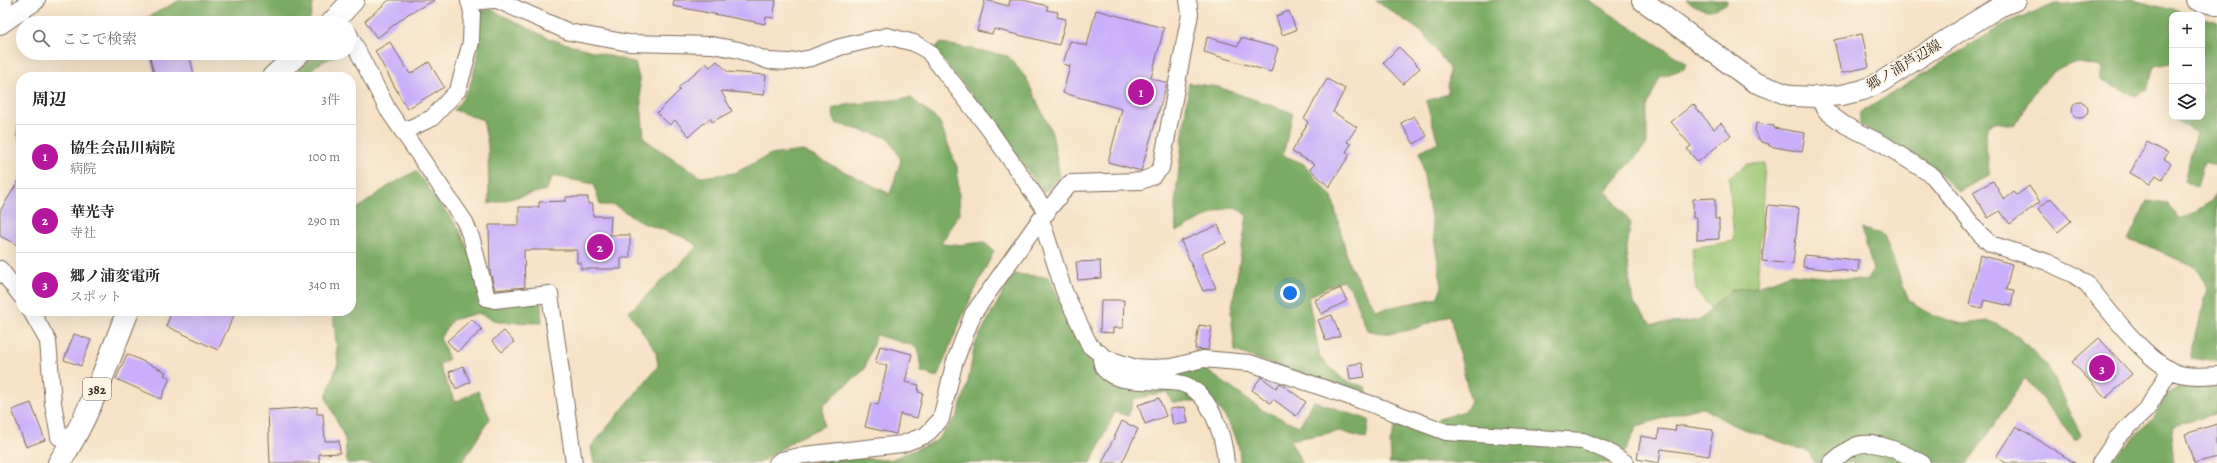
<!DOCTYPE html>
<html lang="ja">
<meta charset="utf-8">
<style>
:root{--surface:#fff;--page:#f6f6f6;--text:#222;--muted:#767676;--line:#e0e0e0;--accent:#b5179e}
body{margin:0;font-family:Alegreya,"Noto Serif JP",serif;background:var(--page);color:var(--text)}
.controls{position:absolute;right:12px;top:12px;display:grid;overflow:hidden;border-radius:8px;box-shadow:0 4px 16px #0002}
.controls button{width:36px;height:36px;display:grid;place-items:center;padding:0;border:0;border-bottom:1px solid var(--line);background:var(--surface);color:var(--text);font:20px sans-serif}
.you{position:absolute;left:1290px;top:293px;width:14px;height:14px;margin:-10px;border:3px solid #fff;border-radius:50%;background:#1a73e8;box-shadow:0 0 0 6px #1a73e833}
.badge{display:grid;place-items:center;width:26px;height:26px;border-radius:50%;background:var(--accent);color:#fff;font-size:13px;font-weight:700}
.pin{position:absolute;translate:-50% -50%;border:2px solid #fff;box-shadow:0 1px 4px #0006}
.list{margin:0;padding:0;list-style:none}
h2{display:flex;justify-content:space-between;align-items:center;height:52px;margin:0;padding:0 16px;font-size:17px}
h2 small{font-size:13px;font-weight:400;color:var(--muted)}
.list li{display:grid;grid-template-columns:26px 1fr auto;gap:12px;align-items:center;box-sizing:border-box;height:64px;padding:0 16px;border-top:1px solid var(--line)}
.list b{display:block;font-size:15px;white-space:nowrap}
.list p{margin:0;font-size:13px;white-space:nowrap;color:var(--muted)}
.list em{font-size:13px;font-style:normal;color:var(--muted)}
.icon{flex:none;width:22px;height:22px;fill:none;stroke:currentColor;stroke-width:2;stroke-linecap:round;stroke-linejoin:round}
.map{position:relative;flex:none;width:2217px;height:463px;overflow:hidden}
.search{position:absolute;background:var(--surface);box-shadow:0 4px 16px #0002;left:16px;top:16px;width:340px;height:44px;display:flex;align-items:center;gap:10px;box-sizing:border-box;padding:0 14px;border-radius:22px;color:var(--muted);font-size:15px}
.panel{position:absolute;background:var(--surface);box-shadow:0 4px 16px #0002;left:16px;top:72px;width:340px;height:244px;border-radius:16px}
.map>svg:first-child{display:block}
.green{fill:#98c471;stroke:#6a7748}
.forest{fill:#7aaa63;stroke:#5a6a40}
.building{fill:#c8aefb}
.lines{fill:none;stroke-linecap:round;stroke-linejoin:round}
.minor-casing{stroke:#7c6a59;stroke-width:18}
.major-casing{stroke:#7c6a59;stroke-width:22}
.highway-casing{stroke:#7c6a59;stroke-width:24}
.minor{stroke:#fff;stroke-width:16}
.major{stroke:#fff;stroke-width:20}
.highway{stroke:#fff;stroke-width:22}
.labels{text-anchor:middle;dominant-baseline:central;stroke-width:3.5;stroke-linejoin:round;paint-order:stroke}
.shield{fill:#fcf5e5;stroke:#75675a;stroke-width:1}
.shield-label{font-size:13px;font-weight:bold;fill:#3b2a1e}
.street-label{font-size:14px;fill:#3b2a1e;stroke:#fcf5e5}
</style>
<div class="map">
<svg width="2217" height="463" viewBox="0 0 2217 463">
<rect width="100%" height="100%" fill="#fcf5e5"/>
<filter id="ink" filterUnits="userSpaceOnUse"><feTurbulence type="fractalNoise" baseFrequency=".025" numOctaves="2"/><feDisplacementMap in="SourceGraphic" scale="8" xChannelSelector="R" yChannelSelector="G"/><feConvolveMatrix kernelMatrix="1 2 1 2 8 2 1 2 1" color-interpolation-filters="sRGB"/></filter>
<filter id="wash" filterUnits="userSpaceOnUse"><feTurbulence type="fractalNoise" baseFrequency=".012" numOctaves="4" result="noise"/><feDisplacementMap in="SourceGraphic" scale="16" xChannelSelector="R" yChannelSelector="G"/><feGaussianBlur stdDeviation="0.9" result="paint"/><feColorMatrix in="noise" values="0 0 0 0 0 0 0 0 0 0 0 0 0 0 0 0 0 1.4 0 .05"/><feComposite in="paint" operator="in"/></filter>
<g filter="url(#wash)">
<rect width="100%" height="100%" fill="#f6e2c7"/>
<path class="green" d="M1765 163 1757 287 1731 290 1711 308 1696 291 1692 248 1734 241 1729 177 1748 164Z"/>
<path class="forest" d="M180 0H314L310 19 305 23H137Z
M1375 0H1589L1686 63 1684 69 1660 77 1647 107V144L1606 191 1631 222 1626 253 1633 303 1652 324 1687 322 1701 319 1731 290 1757 287 1791 274 1866 281 1873 270 1862 229 1883 234 1909 300 1932 315 1962 324 1989 321 2007 329 2022 340 2047 366 2081 435 2076 441 2025 378 1968 463H1815L1809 452 1733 425 1701 407 1637 426 1620 463H1389L1391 460 1390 443 1396 425 1426 435 1438 419 1465 411 1471 402 1450 315C1421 326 1398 339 1367 330L1351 289 1342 280 1308 297 1320 358 1345 381 1366 387 1368 398 1235 351 1231 313 1247 216 1236 207 1220 210 1176 232 1175 203 1189 83 1218 87 1293 113 1283 155 1304 164 1332 197 1349 264 1376 310 1437 298 1442 287 1420 151 1438 142 1426 101 1448 94 1449 67 1422 32Z
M1686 0H1727V3C1710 14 1703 11 1686 0Z
M2097 0H2133L2194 15H2172V63L2154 66 2147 90 2135 96 2101 80V67C2092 66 2078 61 2070 64 2044 70 2028 103 2015 125L1994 122 1987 127 1985 143 1991 174 1958 192 1930 164 1860 124V113L2008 22 2050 6Z
M490 9 550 39 635 63 639 78 644 139 701 177 735 173 769 155 803 151 890 194 901 160 889 138 835 123 832 109 846 105 911 98 939 121 957 167 960 212 941 244 958 245 984 242 994 251 963 315 937 377 921 372 918 347 876 335 864 370 823 405 824 426 798 438 760 463H594L591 447 658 366 656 352 629 312 698 246 683 237 643 223 614 205H600L594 184 553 176 546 190 489 204 488 145 483 120 454 110C478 83 478 52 479 17L482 11Z
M2202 18 2217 23V165L2204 162 2197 188 2184 181 2196 133 2174 118 2202 117Z
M940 43 1008 56 1026 78 1052 133 1060 177 1043 193 992 119 934 50Z
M316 53H341L315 66 307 77H291Z
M21 109V145L17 133Z
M416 171 459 229 472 259 478 291 541 303 542 323 498 322 478 313 452 320 440 338 449 359 439 365 455 402 478 391 490 418 462 463H347L345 439 326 397 338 363 333 311H351V213L390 185Z
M2217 189V362L2190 358 2208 288 2196 268 2153 248 2128 240 2147 201 2167 204 2181 220 2212 201Z
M1013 274 1049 277 1083 350 1103 379 1205 369 1262 410 1299 426 1314 401 1369 420 1366 439 1340 431 1290 440 1302 463H1240C1241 438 1228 421 1214 402H1172L1167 392 1134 399 1128 416 1115 412 1091 463H807L840 457 890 460 936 441 957 416 967 387 975 344Z
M2205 385 2217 388V413L2174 426 2171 447 2174 463H2109L2153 417 2167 394 2180 386Z"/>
<g id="blocks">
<path class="building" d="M389 0H435L408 14 377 38 365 21Z
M674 0H776L773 18 766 17 765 24 673 6Z
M985 0 1009 6 1010 0H1023L1048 6 1047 10 1058 12 1057 17 1066 19 1059 45 994 29 992 34 977 31Z
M1096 10 1164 28 1151 78 1167 83 1141 171 1108 162 1122 109 1063 93 1070 66 1063 64 1070 41 1087 46Z
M1289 11 1296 30 1282 35 1276 16Z
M1862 34 1869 67 1841 73 1834 40Z
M1207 37 1238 46 1241 38 1278 48 1271 72 1204 52Z
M390 42 410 74 429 62 444 87 407 109 375 51Z
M1399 47 1420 68 1403 84 1383 63Z
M172 53H189L194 75 155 77 150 58Z
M717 61 728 72 766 75 764 95 721 91 732 111 712 122 710 118 689 136 675 120 670 125 657 113 680 90 678 88 706 63 710 67Z
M1327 79 1345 89 1333 112 1357 127 1347 142 1351 144 1346 152 1350 154 1329 187 1310 169 1315 164 1292 152 1308 122 1304 119Z
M2072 110a8 8 0 1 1 16 0a8 8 0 1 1-16 0Z
M1693 104 1714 129 1721 123 1731 135 1698 162 1687 149 1691 146 1671 122Z
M1414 116 1427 136 1414 144 1401 123Z
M1756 123 1774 126V128L1805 133 1802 152 1769 146V144L1761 142 1755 133Z
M2147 142 2168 153 2164 159 2171 163 2162 179 2156 175 2150 184 2130 173Z
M21 177V247L0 236V211Z
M1993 181 2004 200 2014 192 2017 195 2029 186 2040 202 2010 224 2000 211 1988 218 1973 192Z
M566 197H588V204H593V216H611L610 235H630V258H621V269H581V263H577V250H524L525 287 495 290 490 271 489 225H519V207H539V202L566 201Z
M1715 198V219H1719V239L1697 240V218H1693V199Z
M2051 198 2071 221 2058 232 2038 209Z
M1768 205 1799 208 1793 264 1762 261Z
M1218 225 1226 243 1201 254 1216 288 1203 291 1181 241Z
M1804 255 1859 260 1858 272 1803 267Z
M1980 255 2012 264 2006 290 2014 291 2011 306 1984 300 1982 308 1969 305Z
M1100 261 1101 278 1078 280 1076 262Z
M1340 288 1347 301 1321 314 1315 300Z
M1101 300H1124L1123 328H1113V333L1100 332Z
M172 311H236L218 350 166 326Z
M1332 315 1340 336 1326 341 1318 320Z
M472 319 482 330 457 352 447 341Z
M1199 325 1212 327 1208 350 1195 349Z
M504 331 514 342 502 352 492 341Z
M74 334 91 340 81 366 64 360Z
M2099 338 2132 374 2106 398 2072 362Z
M880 346 912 354 905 382 919 385 918 392 923 393 917 418 900 414 896 434 865 427 871 403 878 405 887 365 875 363Z
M127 354 166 372 164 375 170 378 161 399 116 379Z
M1362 363 1365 377 1350 379 1348 365Z
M463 366 470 382 456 389 449 372Z
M1261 377 1276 388 1280 383 1306 402 1296 416 1273 399 1270 403 1252 390Z
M1159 398 1166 416 1145 424 1138 405Z
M31 403 45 440 26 447 12 410Z
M317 407V414H323L325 441H339L340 453 319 454V463H270L268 410Z
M1185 407 1188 423 1173 425 1170 409Z
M1122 421 1138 429 1122 463H1102Z
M2217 424V457L2194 463 2185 434Z
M1676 425 1713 430 1709 456 1661 449 1659 463 1637 459 1641 436 1658 439 1659 429 1675 431Z
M2016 426 2075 463H2006L1996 457Z"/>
</g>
</g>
<g filter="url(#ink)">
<use href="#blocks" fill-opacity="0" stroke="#7c6a59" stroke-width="1"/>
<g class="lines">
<defs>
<path id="minor" d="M4 0 6 20
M497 0 569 32 629 43 712 45 739 50 769 61 790 62 811 58 840 47 887 36 914 43 928 51 989 129 1047 213
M469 2 493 0
M349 34 388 110 465 222 472 240 487 298 495 300 550 294 574 463
M1817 97 1827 112 1845 125 1883 144 1933 176 1980 234 1991 244 2047 262 2074 275 2087 284C2108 309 2149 366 2180 374 2193 377 2205 376 2217 375
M404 131 432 118 458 90 471 42 472 12 469 0
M1041 219 1064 291 1090 346 1106 358 1133 367 1152 368 1172 367 1203 359 1250 363 1377 406 1446 432 1583 441 1607 451 1626 463
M0 269 21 296
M31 311 48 341 53 403 59 437 72 443
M1100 353C1101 359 1101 366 1105 370 1118 386 1161 379 1179 383 1210 389 1224 436 1226 463
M777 463 781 460 804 455 902 444 926 435 941 419 954 364 973 314 1036 225 1070 183 1141 181 1153 176 1161 168 1190 14 1188 0
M1831 463C1838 458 1844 451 1851 448 1871 436 1904 453 1922 463
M2100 463 2117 438 2147 409 2170 370"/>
<path id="major" d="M1642 0 1754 82 1791 96 1817 97 1842 95 1863 90 1881 82 1960 31 1999 7 2016 0
M2197 0 2217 5
M0 24 35 0"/>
<path id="highway" d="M332 23 353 0
M273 77 299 53
M59 463C90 416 107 363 128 311"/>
</defs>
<use href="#minor" class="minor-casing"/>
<use href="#major" class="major-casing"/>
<use href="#highway" class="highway-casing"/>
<use href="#minor" class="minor"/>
<use href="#major" class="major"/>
<use href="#highway" class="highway"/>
</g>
</g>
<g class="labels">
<rect class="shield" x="83" y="378" width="28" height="22" rx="3"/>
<g class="shield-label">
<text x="97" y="389">382</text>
</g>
<g class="street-label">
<text transform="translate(1904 65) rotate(-31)">郷ノ浦芦辺線</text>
</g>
</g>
</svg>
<div class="controls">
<button>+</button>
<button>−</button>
<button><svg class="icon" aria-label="layers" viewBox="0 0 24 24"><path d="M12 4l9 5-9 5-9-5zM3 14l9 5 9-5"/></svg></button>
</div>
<div class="you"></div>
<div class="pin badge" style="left:1141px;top:92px">1</div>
<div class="pin badge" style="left:600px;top:247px">2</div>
<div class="pin badge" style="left:2102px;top:368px">3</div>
<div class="search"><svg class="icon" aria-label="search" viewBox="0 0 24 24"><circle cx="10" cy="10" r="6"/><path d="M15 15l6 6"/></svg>ここで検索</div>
<section class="panel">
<h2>周辺<small>3件</small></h2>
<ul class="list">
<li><span class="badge">1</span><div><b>協生会品川病院</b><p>病院</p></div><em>100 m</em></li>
<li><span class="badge">2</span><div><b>華光寺</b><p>寺社</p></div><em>290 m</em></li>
<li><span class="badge">3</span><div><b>郷ノ浦変電所</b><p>スポット</p></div><em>340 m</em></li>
</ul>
</section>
</div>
